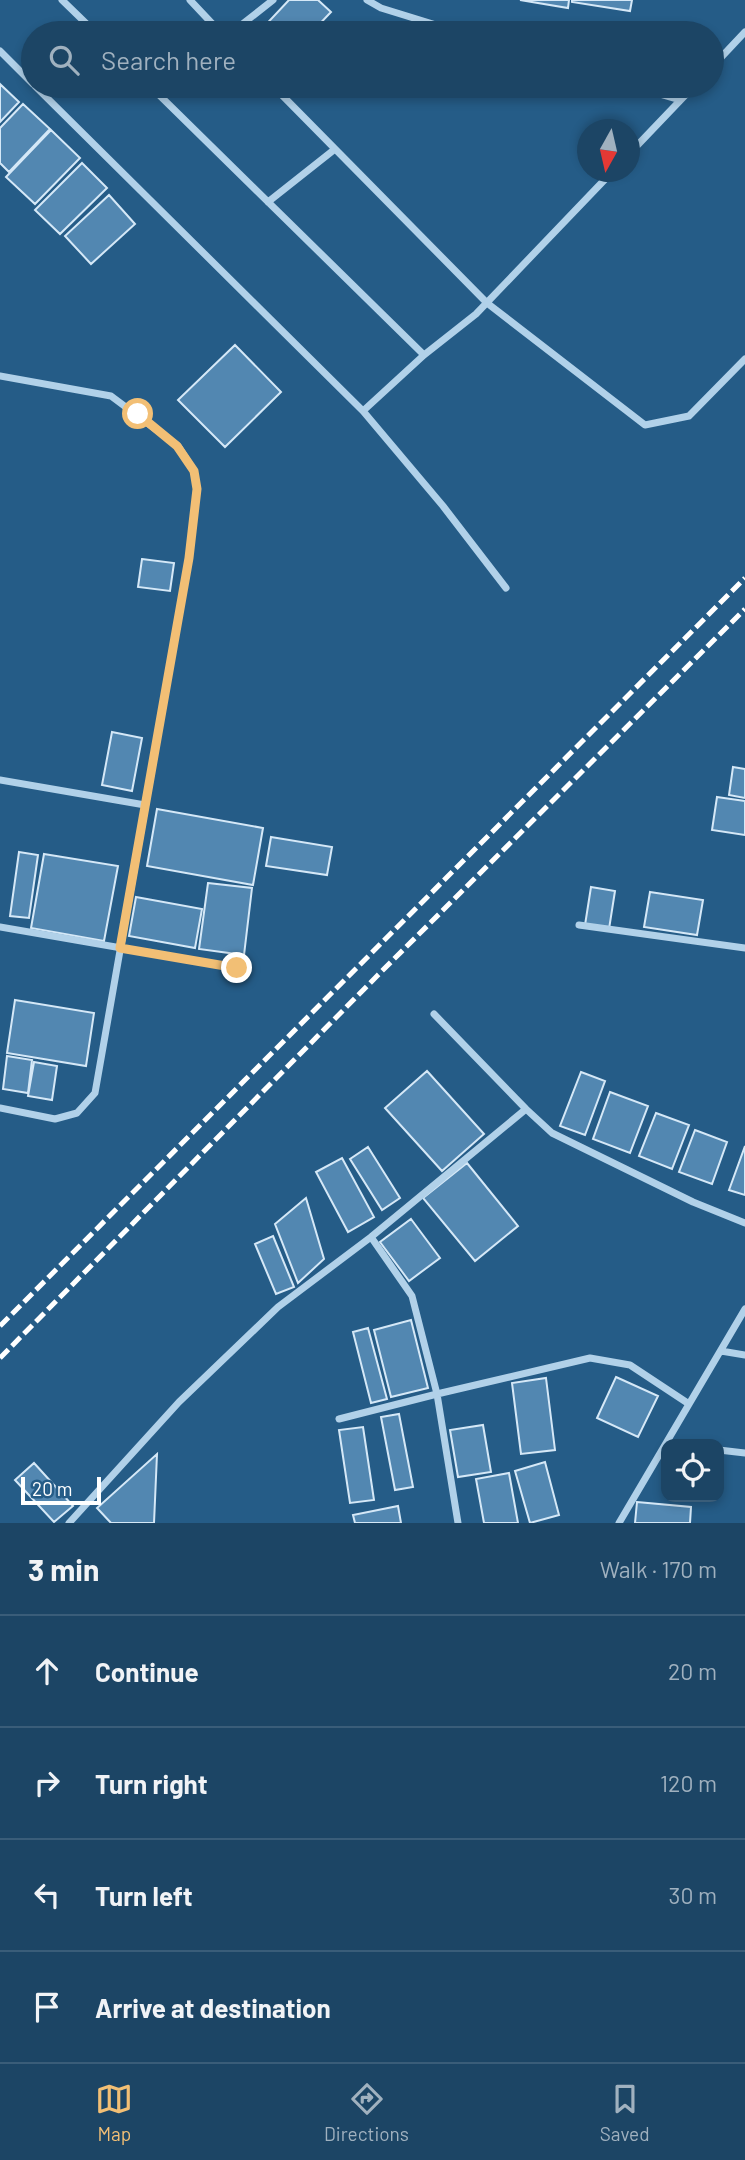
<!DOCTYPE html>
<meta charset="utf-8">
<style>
:root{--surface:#1c4565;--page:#294f6e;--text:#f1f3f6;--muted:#a0b1bf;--line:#3a5d79;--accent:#f2bf75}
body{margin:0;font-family:Barlow,sans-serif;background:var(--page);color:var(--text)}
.controls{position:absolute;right:21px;bottom:21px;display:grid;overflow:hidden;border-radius:14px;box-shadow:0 4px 10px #0003}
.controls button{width:63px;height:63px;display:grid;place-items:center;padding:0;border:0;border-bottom:2px solid var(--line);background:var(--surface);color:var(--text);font:35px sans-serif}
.compass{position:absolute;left:577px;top:119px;width:63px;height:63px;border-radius:50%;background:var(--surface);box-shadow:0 4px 10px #0003;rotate:188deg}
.scale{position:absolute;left:21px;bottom:18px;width:80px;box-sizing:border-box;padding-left:7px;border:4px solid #fff;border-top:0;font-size:19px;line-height:24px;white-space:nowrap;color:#fff;-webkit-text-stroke:5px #255c87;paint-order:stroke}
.stop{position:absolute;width:21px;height:21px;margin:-16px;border:5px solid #f2bf75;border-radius:50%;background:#fff}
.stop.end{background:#f2bf75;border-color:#fff;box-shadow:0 2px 7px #0008}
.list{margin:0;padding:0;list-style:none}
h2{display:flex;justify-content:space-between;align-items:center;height:91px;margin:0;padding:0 28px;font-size:30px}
h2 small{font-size:23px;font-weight:400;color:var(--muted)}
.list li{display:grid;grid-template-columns:46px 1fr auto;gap:21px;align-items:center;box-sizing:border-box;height:112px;padding:0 28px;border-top:2px solid var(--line)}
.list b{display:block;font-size:26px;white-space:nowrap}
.list em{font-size:23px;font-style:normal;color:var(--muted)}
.icon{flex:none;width:38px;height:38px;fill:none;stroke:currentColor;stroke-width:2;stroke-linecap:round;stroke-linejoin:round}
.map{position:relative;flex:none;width:745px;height:1523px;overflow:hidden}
.search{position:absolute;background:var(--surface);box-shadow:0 4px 10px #0003;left:21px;right:21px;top:21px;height:77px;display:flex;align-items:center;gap:18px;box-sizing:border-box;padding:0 24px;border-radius:38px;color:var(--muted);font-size:26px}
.sheet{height:539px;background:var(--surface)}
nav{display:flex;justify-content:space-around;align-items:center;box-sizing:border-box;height:98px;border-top:2px solid var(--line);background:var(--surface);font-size:19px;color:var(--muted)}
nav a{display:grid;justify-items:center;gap:4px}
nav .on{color:var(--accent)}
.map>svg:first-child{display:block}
.building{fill:#5287b1;stroke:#d5e8f7;stroke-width:2}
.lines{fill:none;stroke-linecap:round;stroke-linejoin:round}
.minor{stroke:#b1d1e9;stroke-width:7}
.rail{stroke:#fff;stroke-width:5;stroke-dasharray:12 5;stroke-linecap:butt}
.route{stroke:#f2bf75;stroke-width:9}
</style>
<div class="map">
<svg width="745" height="1523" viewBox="0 0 745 1523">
<rect width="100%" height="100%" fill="#255c87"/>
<path class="building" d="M289 0H318L331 12 311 33H258Z
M520 0H569L568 8Z
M572 0H632L630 11 572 2Z
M0 84 19 102 0 122Z
M23 104 50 129 9 172 0 163V128Z
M51 130 80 158 35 204 6 177Z
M82 163 107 188 60 234 35 210Z
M109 195 135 224 91 264 65 236Z
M235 345 281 392 225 447 178 400Z
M142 559 174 563 170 591 138 587Z
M112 732 142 738 132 791 102 785Z
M733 767 745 769V798L729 795Z
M717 797 745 801V835L712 830Z
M157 809 263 828 253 885 147 866Z
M271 837 332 847 327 875 266 866Z
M19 852 38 855 29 918 10 916Z
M44 854 118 866 104 941 31 928Z
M208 883 252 888 244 955 199 949Z
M591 887 615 891 609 929 585 925Z
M650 892 703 900 697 935 644 927Z
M136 897 202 909 195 948 129 936Z
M15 1000 94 1013 86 1066 7 1053Z
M7 1056 32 1060 28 1093 3 1089Z
M34 1062 57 1066 52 1100 28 1096Z
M427 1071 484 1134 442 1171 385 1108Z
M581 1072 605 1081 585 1135 560 1126Z
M610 1092 648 1106 630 1153 593 1139Z
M656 1113 689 1125 672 1169 639 1156Z
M695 1130 727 1142 712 1184 679 1172Z
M745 1146V1195L729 1190Z
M368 1147 400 1198 382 1210 350 1159Z
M342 1158 374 1217 348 1232 316 1172Z
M467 1163 518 1226 475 1261 423 1198Z
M306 1198 324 1259 298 1283 275 1224Z
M411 1219 440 1258 409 1281 380 1242Z
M273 1236 294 1287 276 1294 255 1244Z
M411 1320 428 1388 391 1397 374 1330Z
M368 1328 387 1399 371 1403 353 1332Z
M616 1377 658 1396 638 1437 597 1418Z
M546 1378 555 1450 521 1454 512 1383Z
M399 1414 413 1487 395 1490 381 1417Z
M483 1425 491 1472 458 1477 450 1430Z
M363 1427 374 1500 350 1503 339 1430Z
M157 1454 154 1523H111L97 1508Z
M545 1462 559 1515 530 1523 515 1471Z
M34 1463 73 1506 54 1522 15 1480Z
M509 1473 518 1523H484L476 1479Z
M637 1502 691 1507 690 1523H635Z
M398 1506 401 1523H355L353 1515Z"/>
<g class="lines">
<path class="minor" d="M62 0 96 33
M190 0 221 33
M367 0 381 8 462 33
M231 33 273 0
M0 51 33 84
M712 67 745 32
M35 86 363 411 424 355 476 314 612 172
M150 86 424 355
M273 86 487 303 645 425 689 416 745 359
M632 86 680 100
M630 153 694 86
M268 202 335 149
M0 376 111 396 178 446 194 471 197 489 189 558 95 1093 77 1113 55 1119 0 1108
M363 411 443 506 506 588
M0 780 145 805
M579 925 745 948
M0 927 237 968
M434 1014 526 1109 552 1133 693 1202 745 1223
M371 1237 412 1296 437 1394 458 1523
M721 1351 745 1355
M339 1419 437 1394 590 1358 630 1365 689 1404
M719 1450 745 1453
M69 1523 179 1402 278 1307 371 1237 526 1109
M619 1523 745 1309"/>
<path class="rail" d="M0 1326 745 578
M0 1358 377 976 745 609"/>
</g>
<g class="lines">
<path class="route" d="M138 414 177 446 194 471 197 489 189 558 120 948 237 968"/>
</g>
</svg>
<div class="controls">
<button><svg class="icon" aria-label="locate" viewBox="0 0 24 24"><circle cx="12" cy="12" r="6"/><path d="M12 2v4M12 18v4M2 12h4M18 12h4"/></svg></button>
</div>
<svg class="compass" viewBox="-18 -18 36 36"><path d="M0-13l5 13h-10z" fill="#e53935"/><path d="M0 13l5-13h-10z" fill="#a0b1bf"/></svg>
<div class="scale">20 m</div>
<div class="stop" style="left:138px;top:414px"></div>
<div class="stop end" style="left:237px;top:968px"></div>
<div class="search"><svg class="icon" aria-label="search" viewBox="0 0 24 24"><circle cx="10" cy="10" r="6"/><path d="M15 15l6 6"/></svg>Search here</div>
</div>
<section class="sheet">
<h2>3 min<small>Walk · 170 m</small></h2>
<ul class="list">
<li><svg class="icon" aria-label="ahead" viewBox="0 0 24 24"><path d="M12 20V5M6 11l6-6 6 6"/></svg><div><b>Continue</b></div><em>20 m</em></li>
<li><svg class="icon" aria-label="right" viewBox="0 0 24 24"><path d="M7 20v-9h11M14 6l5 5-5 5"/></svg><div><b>Turn right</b></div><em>120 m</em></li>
<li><svg class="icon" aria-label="left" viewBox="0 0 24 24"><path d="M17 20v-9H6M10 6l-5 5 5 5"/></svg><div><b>Turn left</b></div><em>30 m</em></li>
<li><svg class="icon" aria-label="arrive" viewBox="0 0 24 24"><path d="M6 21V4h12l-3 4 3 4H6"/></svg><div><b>Arrive at destination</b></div></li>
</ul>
</section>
<nav>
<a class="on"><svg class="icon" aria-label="map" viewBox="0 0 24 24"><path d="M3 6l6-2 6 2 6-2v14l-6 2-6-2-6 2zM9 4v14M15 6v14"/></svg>Map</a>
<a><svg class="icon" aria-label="directions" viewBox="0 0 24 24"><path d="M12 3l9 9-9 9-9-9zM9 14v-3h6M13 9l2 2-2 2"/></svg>Directions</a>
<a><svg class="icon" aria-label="saved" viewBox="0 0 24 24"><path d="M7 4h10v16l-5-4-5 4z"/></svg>Saved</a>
</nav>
